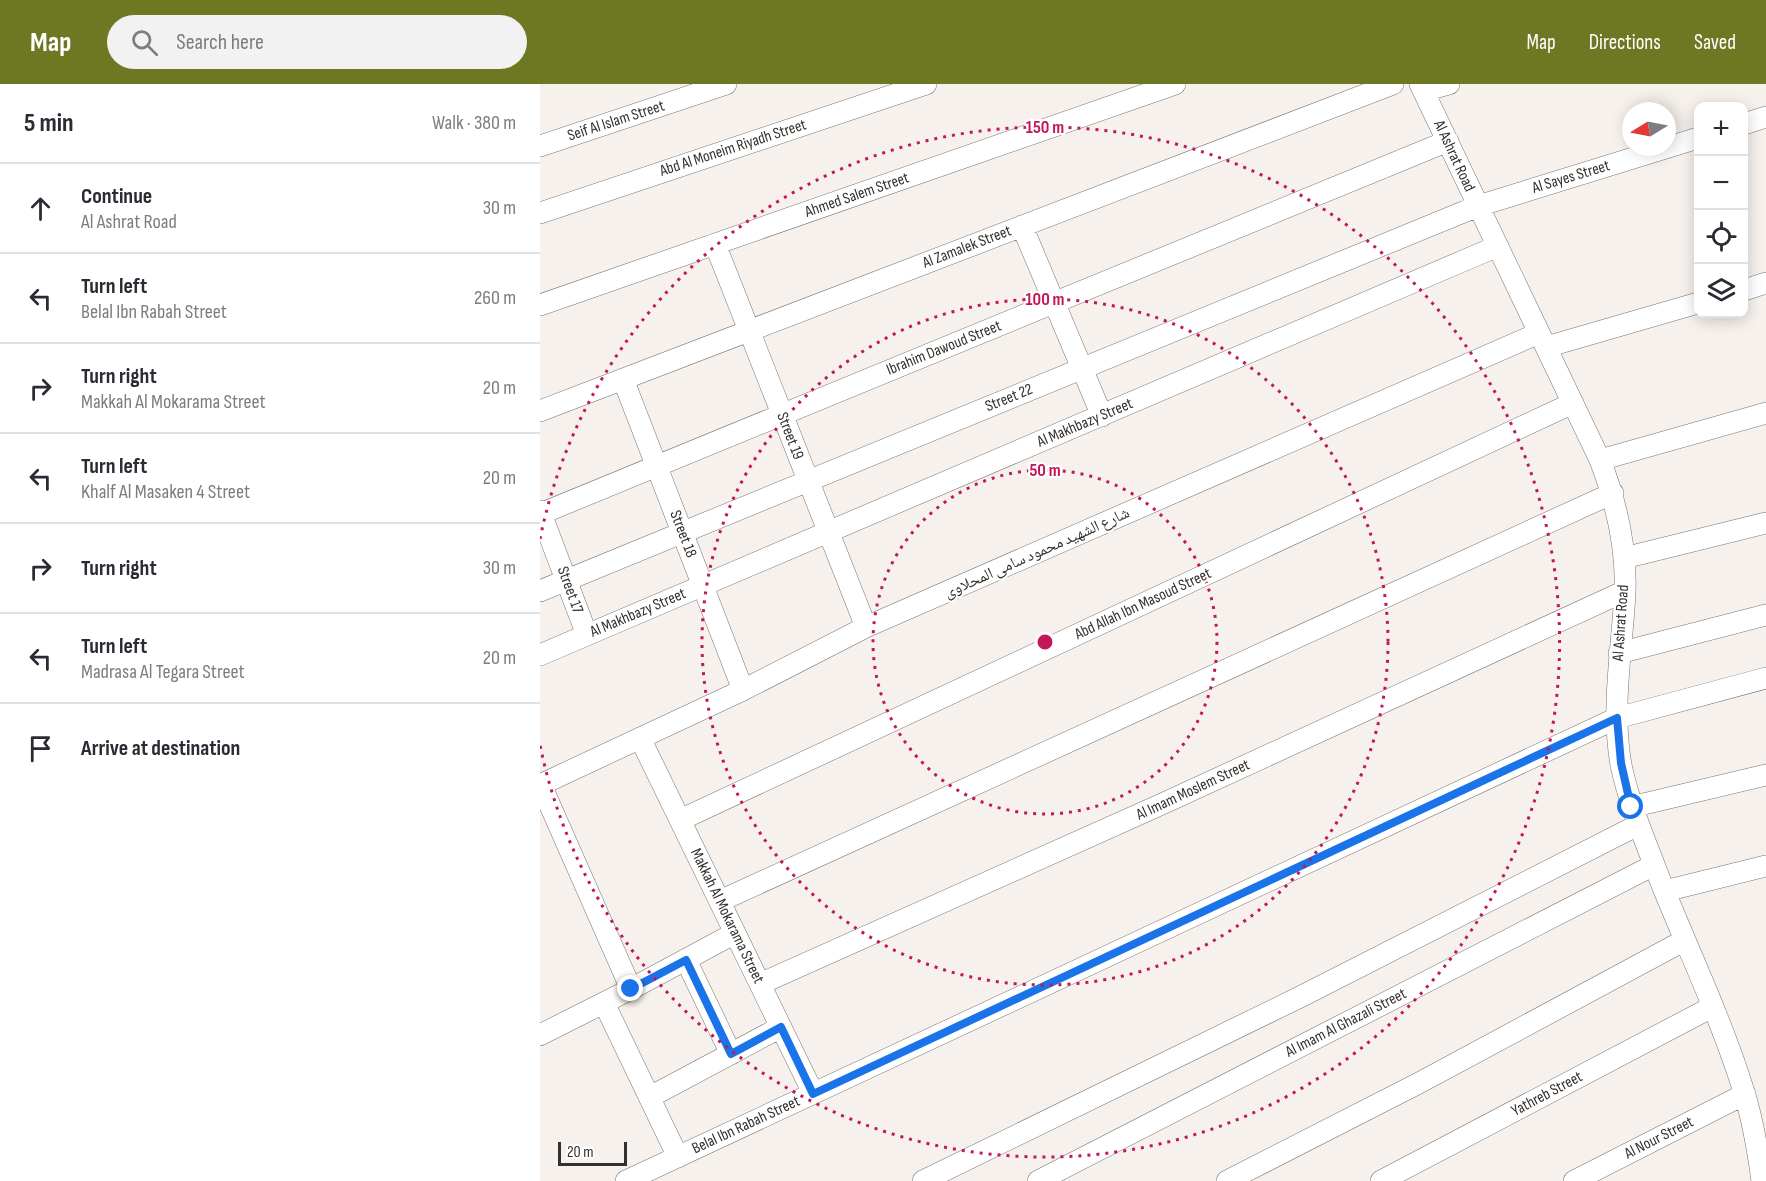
<!DOCTYPE html>
<meta charset="utf-8">
<style>
:root{--surface:#fff;--page:#f2f2f3;--text:#2b2b33;--muted:#7c7c81;--line:#e1e1e2;--accent:#6e7822}
body{margin:0;font-family:"Sofia Sans Condensed","Noto Naskh Arabic",sans-serif;background:var(--page);color:var(--text)}
.controls{position:absolute;right:18px;top:18px;display:grid;overflow:hidden;border-radius:12px;box-shadow:0 3px 15px #0003}
.controls button{width:54px;height:54px;display:grid;place-items:center;padding:0;border:0;border-bottom:2px solid var(--line);background:var(--surface);color:var(--text);font:30px sans-serif}
.compass{position:absolute;left:1082px;top:18px;width:54px;height:54px;border-radius:50%;background:var(--surface);box-shadow:0 3px 15px #0003;rotate:260deg}
.scale{position:absolute;left:18px;bottom:15px;width:69px;box-sizing:border-box;padding-left:6px;border:3px solid #33312f;border-top:0;font-size:16px;line-height:21px;white-space:nowrap;color:#33312f;-webkit-text-stroke:4px #fff;paint-order:stroke}
.stop{position:absolute;width:18px;height:18px;margin:-14px;border:4px solid #1a73e8;border-radius:50%;background:#fff}
.stop.end{background:#1a73e8;border-color:#fff;box-shadow:0 2px 6px #0008}
.list{margin:0;padding:0;list-style:none}
h2{display:flex;justify-content:space-between;align-items:center;height:78px;margin:0;padding:0 24px;font-size:26px}
h2 small{font-size:20px;font-weight:400;color:var(--muted)}
.list li{display:grid;grid-template-columns:39px 1fr auto;gap:18px;align-items:center;box-sizing:border-box;height:90px;padding:0 24px;border-top:2px solid var(--line)}
.list b{display:block;font-size:22px;white-space:nowrap}
.list p{margin:0;font-size:20px;white-space:nowrap;color:var(--muted)}
.list em{font-size:20px;font-style:normal;color:var(--muted)}
.icon{flex:none;width:33px;height:33px;fill:none;stroke:currentColor;stroke-width:2;stroke-linecap:round;stroke-linejoin:round}
.map{position:relative;flex:none;width:1226px;height:1097px;overflow:hidden}
header{display:flex;align-items:center;gap:36px;box-sizing:border-box;height:84px;padding:0 30px;background:var(--accent);color:#fff}
header strong{font-size:28px}
nav{display:flex;gap:33px;margin-inline-start:auto;font-size:21px}
.search{width:420px;height:54px;background:var(--page);display:flex;align-items:center;gap:15px;box-sizing:border-box;padding:0 21px;border-radius:33px;color:var(--muted);font-size:22px}
main{display:flex}
aside{flex:1;background:var(--surface)}
.map>svg:first-child{display:block}
.lines{fill:none;stroke-linecap:round;stroke-linejoin:round}
.minor-casing{stroke:#7a7571;stroke-width:22}
.minor{stroke:#fff;stroke-width:21}
.route{stroke:#1a73e8;stroke-width:8}
.ring{fill:none;stroke:#c2185b;stroke-width:3;stroke-dasharray:3 6}
.labels{text-anchor:middle;dominant-baseline:central;stroke-width:4.5;stroke-linejoin:round;paint-order:stroke}
.street-label{font-size:16px;fill:#33312f;stroke:#fff}
.centre{fill:#c2185b;stroke:#fff;stroke-width:3}
.ring-label{font-size:18px;text-anchor:middle;font-weight:bold;fill:#c2185b;stroke:#fff;stroke-width:4.5;stroke-linejoin:round;paint-order:stroke}
</style>
<header>
<strong>Map</strong>
<div class="search"><svg class="icon" aria-label="search" viewBox="0 0 24 24"><circle cx="10" cy="10" r="6"/><path d="M15 15l6 6"/></svg>Search here</div>
<nav><a>Map</a><a>Directions</a><a>Saved</a></nav>
</header>
<main>
<aside>
<h2>5 min<small>Walk · 380 m</small></h2>
<ul class="list">
<li><svg class="icon" aria-label="ahead" viewBox="0 0 24 24"><path d="M12 20V5M6 11l6-6 6 6"/></svg><div><b>Continue</b><p>Al Ashrat Road</p></div><em>30 m</em></li>
<li><svg class="icon" aria-label="left" viewBox="0 0 24 24"><path d="M17 20v-9H6M10 6l-5 5 5 5"/></svg><div><b>Turn left</b><p>Belal Ibn Rabah Street</p></div><em>260 m</em></li>
<li><svg class="icon" aria-label="right" viewBox="0 0 24 24"><path d="M7 20v-9h11M14 6l5 5-5 5"/></svg><div><b>Turn right</b><p>Makkah Al Mokarama Street</p></div><em>20 m</em></li>
<li><svg class="icon" aria-label="left" viewBox="0 0 24 24"><path d="M17 20v-9H6M10 6l-5 5 5 5"/></svg><div><b>Turn left</b><p>Khalf Al Masaken 4 Street</p></div><em>20 m</em></li>
<li><svg class="icon" aria-label="right" viewBox="0 0 24 24"><path d="M7 20v-9h11M14 6l5 5-5 5"/></svg><div><b>Turn right</b></div><em>30 m</em></li>
<li><svg class="icon" aria-label="left" viewBox="0 0 24 24"><path d="M17 20v-9H6M10 6l-5 5 5 5"/></svg><div><b>Turn left</b><p>Madrasa Al Tegara Street</p></div><em>20 m</em></li>
<li><svg class="icon" aria-label="arrive" viewBox="0 0 24 24"><path d="M6 21V4h12l-3 4 3 4H6"/></svg><div><b>Arrive at destination</b></div></li>
</ul>
</aside>
<div class="map">
<svg width="1226" height="1097" viewBox="0 0 1226 1097">
<rect width="100%" height="100%" fill="#f6f1ec"/>
<g class="lines">
<defs>
<path id="minor" d="M880 0 1060 376C1076 418 1087 464 1085 509 1082 566 1071 624 1081 681 1090 723 1107 761 1122 801 1150 870 1182 937 1204 1008 1213 1037 1218 1067 1222 1097
M884 7 909 0
M1204 40 1226 33
M0 62 186 0
M0 129 386 0
M482 142 562 332
M175 160 326 543
M1204 206 1226 199
M0 221 635 0
M1006 263 1158 219
M83 295 203 606
M0 327 853 0
M1060 376 1226 329
M0 427 47 551
M0 430 908 57
M1084 474 1226 439
M0 507 938 122 1158 54
M1079 569 1226 531
M0 571 958 162
M100 654 273 1009
M0 701 203 606 326 543 999 249
M1 701 91 905
M1091 723 1226 691
M140 736 1033 319
M1125 807 1226 782
M180 817 1073 409
M146 876 191 970
M220 900 622 720 1085 507
M64 919 138 1073
M0 951 91 905 195 849
M110 1013 241 943
M86 1097 1077 634 1226 594
M383 1097 760 913 1098 741
M498 1097 1114 781
M687 1097 879 999 1145 856
M841 1097 1172 923
M1034 1097 1205 1010"/>
</defs>
<use href="#minor" class="minor-casing"/>
<use href="#minor" class="minor"/>
</g>
<g class="lines">
<path class="route" d="M91 905 146 876 191 970 241 943 273 1010 1077 634 1081 679 1091 723"/>
</g>
<g class="ring">
<circle cx="505" cy="558" r="172"/>
<circle cx="505" cy="558" r="343"/>
<path d="M0 455A515 515 0 1 1 0 661"/>
</g>
<g class="labels">
<g class="street-label">
<text transform="translate(76 37) rotate(-18)">Seif Al Islam Street</text>
<text transform="translate(193 64) rotate(-18)">Abd Al Moneim Riyadh Street</text>
<text transform="translate(914 72) rotate(65)">Al Ashrat Road</text>
<text transform="translate(1031 93) rotate(-17)">Al Sayes Street</text>
<text transform="translate(317 111) rotate(-19)">Ahmed Salem Street</text>
<text transform="translate(427 163) rotate(-21)">Al Zamalek Street</text>
<text transform="translate(404 264) rotate(-22)">Ibrahim Dawoud Street</text>
<text transform="translate(469 314) rotate(-22)">Street 22</text>
<text transform="translate(545 339) rotate(-23)">Al Makhbazy Street</text>
<text transform="translate(250 352) rotate(69)">Street 19</text>
<text transform="translate(143 450) rotate(69)">Street 18</text>
<text transform="translate(497 469) rotate(-24)">شارع الشهيد محمود سامى المحلاوى</text>
<text transform="translate(30 506) rotate(70)">Street 17</text>
<text transform="translate(603 520) rotate(-25)">Abd Allah Ibn Masoud Street</text>
<text transform="translate(98 529) rotate(-23)">Al Makhbazy Street</text>
<text transform="translate(1081 539) rotate(-86)">Al Ashrat Road</text>
<text transform="translate(653 706) rotate(-25)">Al Imam Moslem Street</text>
<text transform="translate(187 832) rotate(64)">Makkah Al Mokarama Street</text>
<text transform="translate(806 939) rotate(-27)">Al Imam Al Ghazali Street</text>
<text transform="translate(1007 1010) rotate(-28)">Yathreb Street</text>
<text transform="translate(206 1041) rotate(-25)">Belal Ibn Rabah Street</text>
<text transform="translate(1119 1054) rotate(-27)">Al Nour Street</text>
</g>
</g>
<circle cx="505" cy="558" r="9" class="centre"/>
<g class="ring-label">
<text x="505" y="49">150 m</text>
<text x="505" y="221">100 m</text>
<text x="505" y="392">50 m</text>
</g>
</svg>
<div class="controls">
<button>+</button>
<button>−</button>
<button><svg class="icon" aria-label="locate" viewBox="0 0 24 24"><circle cx="12" cy="12" r="6"/><path d="M12 2v4M12 18v4M2 12h4M18 12h4"/></svg></button>
<button><svg class="icon" aria-label="layers" viewBox="0 0 24 24"><path d="M12 4l9 5-9 5-9-5zM3 14l9 5 9-5"/></svg></button>
</div>
<svg class="compass" viewBox="-18 -18 36 36"><path d="M0-13l5 13h-10z" fill="#e53935"/><path d="M0 13l5-13h-10z" fill="#7c7c81"/></svg>
<div class="scale">20 m</div>
<div class="stop" style="left:1091px;top:723px"></div>
<div class="stop end" style="left:91px;top:905px"></div>
</div>
</main>
